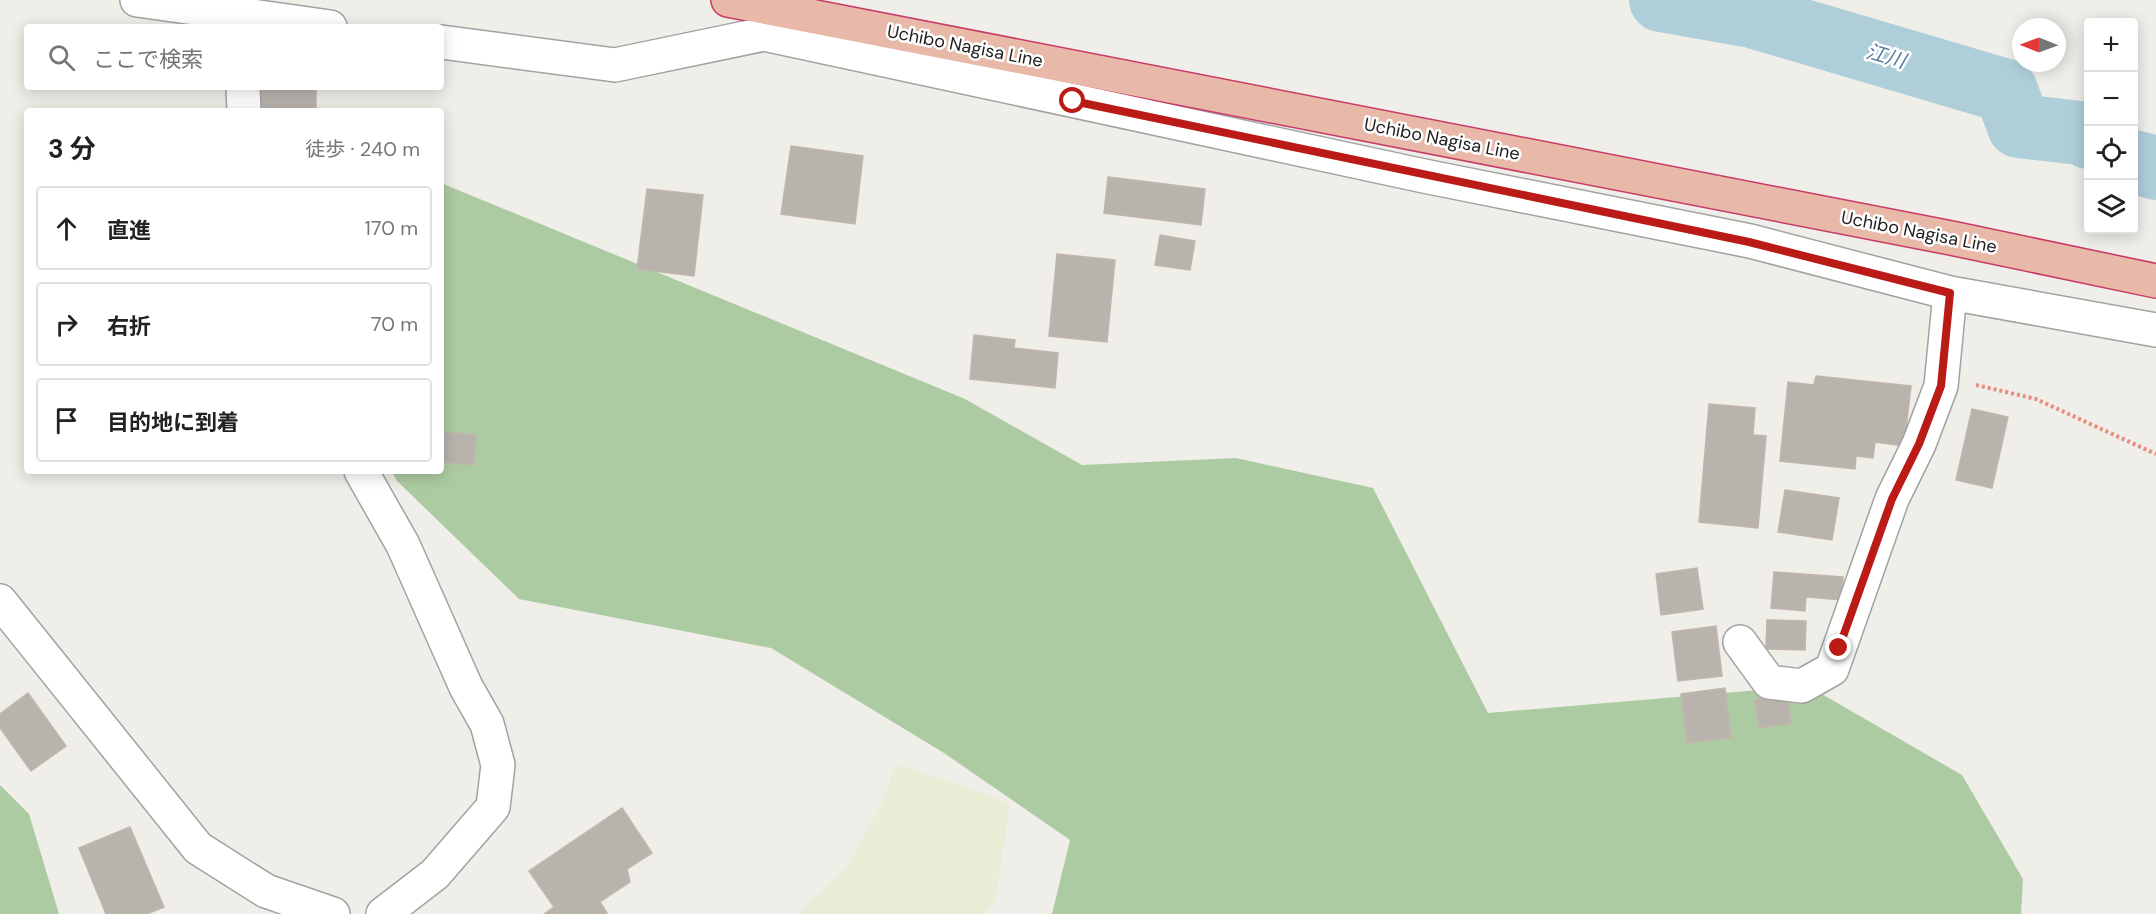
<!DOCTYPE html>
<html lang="ja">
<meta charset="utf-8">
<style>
:root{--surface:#fff;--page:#f2f2f2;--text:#222;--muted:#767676;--line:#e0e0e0}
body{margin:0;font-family:"DM Sans","Noto Sans JP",sans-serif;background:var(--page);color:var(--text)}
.controls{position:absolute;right:18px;top:18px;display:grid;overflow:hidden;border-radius:6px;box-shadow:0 3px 15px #0003}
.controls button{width:54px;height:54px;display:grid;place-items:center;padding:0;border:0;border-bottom:2px solid var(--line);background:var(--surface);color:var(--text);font:30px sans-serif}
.compass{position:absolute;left:2012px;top:18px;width:54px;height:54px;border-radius:50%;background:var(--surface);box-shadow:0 3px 15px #0003;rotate:271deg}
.stop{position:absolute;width:18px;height:18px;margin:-14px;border:4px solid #bb1b16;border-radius:50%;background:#fff}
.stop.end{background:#bb1b16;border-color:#fff;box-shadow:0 2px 6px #0008}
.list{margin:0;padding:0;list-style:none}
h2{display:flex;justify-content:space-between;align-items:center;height:78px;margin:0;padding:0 24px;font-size:26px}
h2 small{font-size:20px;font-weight:400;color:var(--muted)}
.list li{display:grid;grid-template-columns:39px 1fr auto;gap:18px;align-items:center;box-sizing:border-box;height:84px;margin:0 12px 12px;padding:0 12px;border:2px solid var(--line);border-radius:6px}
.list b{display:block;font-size:22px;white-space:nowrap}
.list em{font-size:20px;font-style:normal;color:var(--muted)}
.icon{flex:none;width:33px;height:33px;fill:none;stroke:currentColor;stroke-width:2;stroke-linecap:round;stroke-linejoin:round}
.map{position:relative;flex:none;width:2156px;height:914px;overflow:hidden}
.search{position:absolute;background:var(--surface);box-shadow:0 3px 15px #0003;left:24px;top:24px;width:420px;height:66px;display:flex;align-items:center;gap:15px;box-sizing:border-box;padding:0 21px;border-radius:6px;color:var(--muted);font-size:22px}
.panel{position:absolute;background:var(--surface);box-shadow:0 3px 15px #0003;left:24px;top:108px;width:420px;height:366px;border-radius:6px}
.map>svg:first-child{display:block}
.farmland{fill:#eaecd6}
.forest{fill:#adcba2}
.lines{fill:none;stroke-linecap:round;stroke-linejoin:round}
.river{stroke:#aeced9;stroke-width:64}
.building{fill:#b9b3ae;stroke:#c0b6ac;stroke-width:1.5}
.minor-casing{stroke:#a2a2a2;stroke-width:36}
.trunk-casing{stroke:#c93b67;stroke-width:36}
.path{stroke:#eb8c7e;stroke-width:4;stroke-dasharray:3 3;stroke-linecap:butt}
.minor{stroke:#fff;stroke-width:33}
.trunk{stroke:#e8b8a8;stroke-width:33}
.route{stroke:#bb1b16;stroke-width:8}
.labels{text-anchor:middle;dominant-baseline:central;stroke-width:5;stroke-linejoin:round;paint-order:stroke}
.street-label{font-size:18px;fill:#212121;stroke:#fff}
.water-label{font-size:20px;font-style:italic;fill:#5477a0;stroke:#fff}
</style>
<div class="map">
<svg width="2156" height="914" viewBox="0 0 2156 914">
<rect width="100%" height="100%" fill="#f0eee8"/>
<path class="farmland" d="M896 765 959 784 1010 804 995 903 982 914H798L848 866 881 805Z"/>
<path class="forest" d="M441 183 965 399 1082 465 1236 458 1373 488 1488 713 1808 686 1962 775 2023 879 2021 914H1052L1070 840 944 753 771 648 519 599 397 481 392 471H441Z
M0 785 29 814 59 914H0Z"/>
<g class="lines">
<path class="river" d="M1661 0 1752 16 2006 91 2019 126 2080 133 2088 137
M2134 162 2156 168"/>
</g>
<path class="building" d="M262 87H316V111H261Z
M791 146 863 156 855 224 781 214Z
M1108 177 1205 189 1201 225 1104 213Z
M647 189 703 195 694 276 637 269Z
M1160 235 1195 241 1190 270 1155 265Z
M1057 254 1115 260 1107 342 1049 336Z
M974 335 1015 340 1014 348 1058 353 1055 388 970 379Z
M1816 376 1911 386 1904 446 1875 442 1873 458 1856 456 1855 469 1780 461 1788 382 1814 385Z
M1709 404 1755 408 1753 435 1766 436 1758 528 1699 522Z
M1972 409 2008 417 1992 488 1956 480Z
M441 432 476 435 474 465 441 462Z
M1785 490 1839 498 1832 540 1778 532Z
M1697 568 1703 609 1661 615 1656 574Z
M1774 572 1843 577 1842 600 1806 597 1805 611 1771 608Z
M1767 620 1806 621 1805 650 1766 649Z
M1716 626 1722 676 1678 681 1672 632Z
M1725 688 1731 737 1687 743 1681 694Z
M28 693 66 746 31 771 0 728V714Z
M1787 695 1791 723 1759 728 1755 700Z
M622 808 652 853 627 869 630 882 600 902 607 913 605 914H544L554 907 529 871Z
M130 827 164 907 147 914H106L79 848Z"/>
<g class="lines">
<defs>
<path id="minor" d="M137 0 330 27
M441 42 615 65 764 34 1424 176 1750 241 1950 293 2156 330
M243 87 244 111
M361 471 403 545 466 687 487 724 498 765 493 807 435 874 383 914
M0 601 198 848 266 891 333 914
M1740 642 1769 682 1802 686 1832 669 1892 499 1919 444 1941 386 1950 293"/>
<path id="trunk" d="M728 0 1951 238 2156 281"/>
</defs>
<use href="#minor" class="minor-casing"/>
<use href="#trunk" class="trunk-casing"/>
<path class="path" d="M1976 385 2036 399 2156 454"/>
<use href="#minor" class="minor"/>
<use href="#trunk" class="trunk"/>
</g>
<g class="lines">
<path class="route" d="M1073 101 1749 242 1950 293 1941 386 1919 444 1892 499 1839 648"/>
</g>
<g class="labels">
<g class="street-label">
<text transform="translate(965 46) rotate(11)">Uchibo Nagisa Line</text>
<text transform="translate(1442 139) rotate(11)">Uchibo Nagisa Line</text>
<text transform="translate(1919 232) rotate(11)">Uchibo Nagisa Line</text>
</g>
<g class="water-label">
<text transform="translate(1886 56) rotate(16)">江川</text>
</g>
</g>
</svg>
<div class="controls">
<button>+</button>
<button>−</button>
<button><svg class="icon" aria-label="locate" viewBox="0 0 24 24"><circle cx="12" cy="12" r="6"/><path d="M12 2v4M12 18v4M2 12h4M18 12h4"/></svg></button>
<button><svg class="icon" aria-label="layers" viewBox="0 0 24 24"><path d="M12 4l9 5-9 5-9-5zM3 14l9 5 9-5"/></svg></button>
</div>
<svg class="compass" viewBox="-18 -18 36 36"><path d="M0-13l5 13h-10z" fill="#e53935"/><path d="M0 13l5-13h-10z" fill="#767676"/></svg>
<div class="stop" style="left:1073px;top:101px"></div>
<div class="stop end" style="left:1839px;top:648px"></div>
<div class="search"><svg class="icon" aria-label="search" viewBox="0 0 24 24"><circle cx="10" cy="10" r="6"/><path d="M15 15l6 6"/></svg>ここで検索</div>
<section class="panel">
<h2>3 分<small>徒歩 · 240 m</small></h2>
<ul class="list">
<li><svg class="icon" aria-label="ahead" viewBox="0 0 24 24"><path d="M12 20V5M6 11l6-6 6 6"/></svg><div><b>直進</b></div><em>170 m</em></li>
<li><svg class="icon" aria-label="right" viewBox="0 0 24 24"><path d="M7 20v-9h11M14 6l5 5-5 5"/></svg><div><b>右折</b></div><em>70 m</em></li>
<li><svg class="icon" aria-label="arrive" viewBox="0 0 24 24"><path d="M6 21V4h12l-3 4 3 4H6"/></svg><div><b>目的地に到着</b></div></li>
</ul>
</section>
</div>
